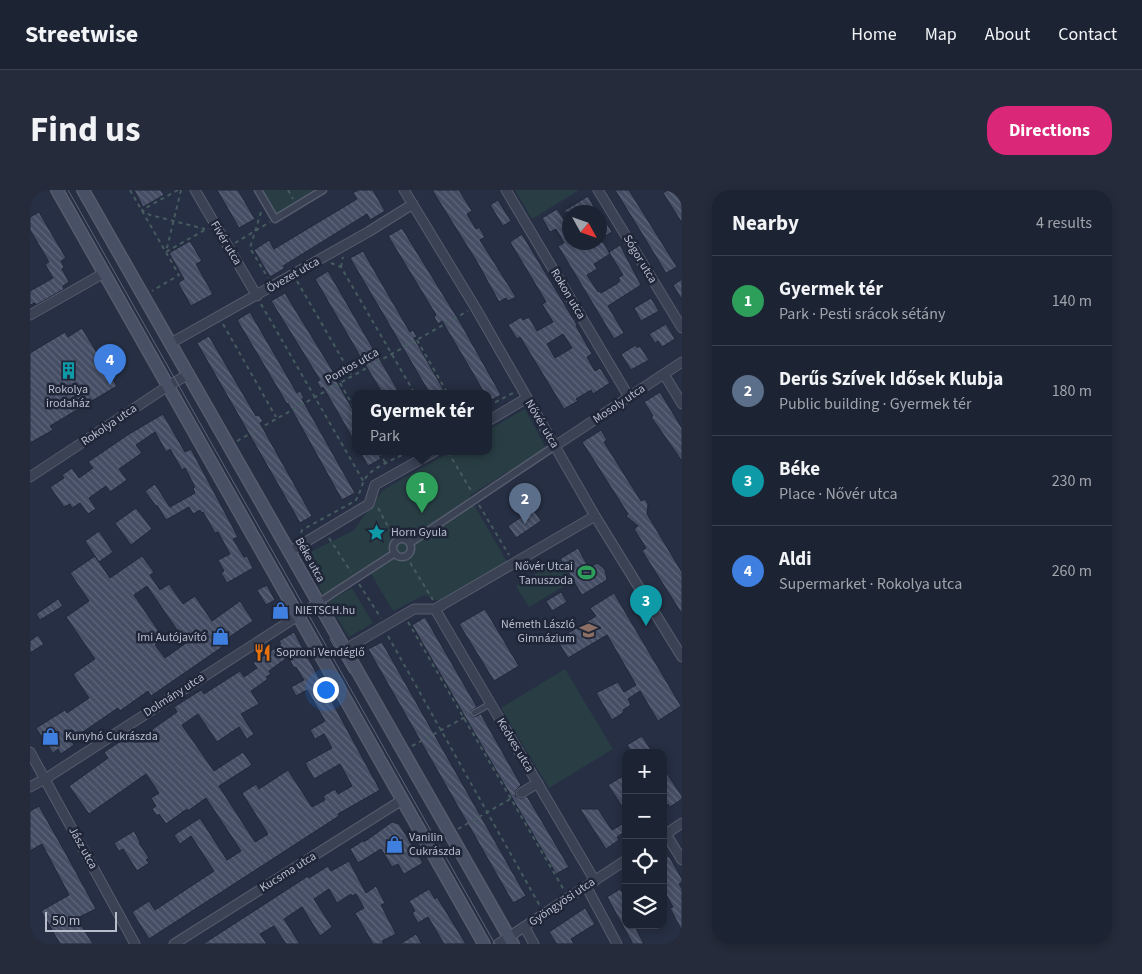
<!DOCTYPE html>
<meta charset="utf-8">
<style>
:root{--surface:#1c2332;--page:#252b3a;--text:#f1f3f6;--muted:#a0a4ac;--line:#3a404d;--accent:#db2777}
body{margin:0;font-family:"Source Sans 3",sans-serif;background:var(--page);color:var(--text)}
.controls{position:absolute;right:15px;bottom:15px;display:grid;overflow:hidden;border-radius:10px;box-shadow:0 2px 8px #0003}
.controls button{width:45px;height:45px;display:grid;place-items:center;padding:0;border:0;border-bottom:1px solid var(--line);background:var(--surface);color:var(--text);font:25px sans-serif}
.compass{position:absolute;left:532px;top:15px;width:45px;height:45px;border-radius:50%;background:var(--surface);box-shadow:0 2px 8px #0003;rotate:130deg}
.scale{position:absolute;left:15px;bottom:12px;width:72px;box-sizing:border-box;padding-left:5px;border:2px solid #b8bdcc;border-top:0;font-size:14px;line-height:18px;white-space:nowrap;color:#b8bdcc;-webkit-text-stroke:4px #1f2638;paint-order:stroke}
.you{position:absolute;left:295px;top:499px;width:18px;height:18px;margin:-12px;border:4px solid #fff;border-radius:50%;background:#1a73e8;box-shadow:0 0 0 8px #1a73e833}
.badge{display:grid;place-items:center;width:32px;height:32px;border-radius:50%;background:var(--accent);color:#fff;font-size:16px;font-weight:700}
.pin{position:absolute;translate:-50% -41px;filter:drop-shadow(0 1px 2px #0008)}
.pin::after{content:'';position:absolute;top:26px;width:18px;height:15px;background:inherit;clip-path:polygon(0 0,100% 0,50% 100%)}
.popup{position:absolute;left:322px;top:200px;width:140px;height:65px;box-sizing:border-box;display:grid;place-content:center;border-radius:10px;background:var(--surface);filter:drop-shadow(0 1px 4px #0005);font-size:16px;white-space:nowrap;color:var(--muted)}
.popup b{font-size:19px;color:var(--text)}
.popup::after{content:'';position:absolute;left:50%;top:100%;margin-left:-10px;border:10px solid transparent;border-top-color:var(--surface)}
.list{margin:0;padding:0;list-style:none}
h2{display:flex;justify-content:space-between;align-items:center;height:65px;margin:0;padding:0 20px;font-size:21px}
h2 small{font-size:16px;font-weight:400;color:var(--muted)}
.list li{display:grid;grid-template-columns:32px 1fr auto;gap:15px;align-items:center;box-sizing:border-box;height:90px;padding:0 20px;border-top:1px solid var(--line)}
.list b{display:block;font-size:19px;white-space:nowrap}
.list p{margin:0;font-size:16px;white-space:nowrap;color:var(--muted)}
.list em{font-size:16px;font-style:normal;color:var(--muted)}
.icon{flex:none;width:28px;height:28px;fill:none;stroke:currentColor;stroke-width:2;stroke-linecap:round;stroke-linejoin:round}
.map{position:relative;flex:none;width:652px;height:754px;overflow:hidden;border-radius:20px}
header{display:flex;align-items:center;gap:30px;box-sizing:border-box;height:70px;padding:0 25px;background:var(--surface);border-bottom:1px solid var(--line)}
header strong{font-size:24px}
nav{display:flex;gap:28px;margin-inline-start:auto;font-size:18px}
.intro{display:flex;align-items:center;justify-content:space-between;box-sizing:border-box;height:120px;padding:0 30px}
h1{margin:0;font-size:35px}
.button{padding:12px 22px;border-radius:20px;background:var(--accent);color:#fff;font-size:18px;font-weight:700}
main{display:flex;gap:30px;padding:0 30px}
aside{flex:1;background:var(--surface);border-radius:20px;box-shadow:0 2px 8px #0003}
.map>svg:first-child{display:block}
.park{fill:#283e44}
.building{fill:url(#building-back-hatch);stroke:#21283a;fill-rule:evenodd}
.lines{fill:none;stroke-linecap:round;stroke-linejoin:round}
.service-casing{stroke:#565c6d;stroke-width:7}
.pedestrian-casing{stroke:#565c6d;stroke-width:9}
.minor-casing{stroke:#565c6d;stroke-width:11}
.secondary-casing{stroke:#565c6d;stroke-width:14}
.path{stroke:#465b60;stroke-width:2;stroke-dasharray:4 4;stroke-linecap:butt}
.service{stroke:#3a4253;stroke-width:4.5}
.pedestrian{stroke:#3a4253;stroke-width:6}
.minor{stroke:#3a4253;stroke-width:9}
.secondary{stroke:#485066;stroke-width:11}
.tram{stroke:#5c657a;stroke-width:1}
.labels{text-anchor:middle;dominant-baseline:central;stroke-width:5;stroke-linejoin:round;paint-order:stroke}
.street-label{font-size:12px;fill:#b8bdcc;stroke:#1f2638}
.poi-label{font-size:12px;fill:#b8bdcc;stroke:#1f2638;text-anchor:start}
</style>
<header>
<strong>Streetwise</strong>
<nav><a>Home</a><a>Map</a><a>About</a><a>Contact</a></nav>
</header>
<div class="intro"><h1>Find us</h1><a class="button">Directions</a></div>
<main>
<div class="map">
<svg width="652" height="754" viewBox="0 0 652 754">
<defs>
<pattern id="building-back-hatch" width="6" height="6" patternUnits="userSpaceOnUse" patternTransform="scale(1.25)"><rect width="6" height="6" fill="#454e65"/><path d="M-1 5l2 2M0 0l6 6M5-1l2 2" fill="none" stroke="#5e667a"/></pattern>
</defs>
<rect width="100%" height="100%" fill="#262f43"/>
<path class="park" d="M228 0H293L245 29Z
M485 0H549L502 29Z
M495 219 516 258 439 306 477 372 409 411 394 405 363 421 341 384 295 409 274 365 323 341 353 300 420 262H458V240Z
M530 369 543 391 499 417 486 396Z
M322 398 343 433 319 447 298 412Z
M535 479 583 559 519 598 471 518Z"/>
<path class="building" d="M104 0H131L134 5 113 17Z
M187 0H208L225 29 209 38Z
M328 0H343L355 21 340 30 337 24 253 76 255 78 240 87 224 60 239 50 244 59 327 9 323 3Z
M402 0H429L442 21 437 24 446 39 449 37 455 47 450 50 486 107 478 111 476 108 469 112 447 72Z
M585 0H599L647 77 636 83Z
M638 0H647L652 7V33L633 3Z
M558 6 564 17 555 22H532Z
M468 10 481 31 473 36 460 15Z
M527 19 540 39V52H573L580 64 579 62 590 55 611 95 578 116 594 143 584 149 528 56 534 53 526 39 520 42 512 28ZM580 64 593 85 588 88 590 90 588 93 571 103 570 101 568 102 557 85 567 79 564 74Z
M9 22 36 68 31 71 34 77 32 79 39 92 33 96 34 99 6 115 5 113 0 115V101L23 88 15 74 19 72 0 40V27Z
M570 22 582 42 570 49Z
M372 38 430 132 471 205 458 212V204H455L412 131 408 134 404 127 406 125 358 46Z
M492 44 547 135 546 136 562 164 557 167 565 181 570 178 580 193 563 204 561 200 546 209 548 211 534 219 490 147 487 149 478 135 491 127 493 130 499 127 507 141 523 132 512 114 516 112 480 52ZM533 144 542 158 525 168 517 154Z
M160 51 172 71 166 74 183 104 161 116 148 93 154 89 139 63Z
M333 61 380 142 383 140 387 147 384 148 416 204H400L320 68Z
M298 81 345 162 348 160 351 167 349 168 370 204H353L334 173 285 89Z
M652 89V110L643 95Z
M255 103 306 186 304 187 326 225V254L293 197 291 199 287 192 290 190 241 111Z
M621 108 629 121 611 131 604 118Z
M220 122 267 203 270 201 274 208 272 209 325 303 312 310 258 213 257 214 207 130Z
M636 134 645 149 632 157 628 151 625 153 619 144Z
M52 138 87 196 20 236 23 240 0 253V163L35 142 38 147Z
M179 146 226 226 229 225 233 231 230 233 282 326 270 333 167 153Z
M606 155 607 158 610 156 619 170 601 180 591 164Z
M630 202 652 238V271L626 234 621 227 623 226 614 212Z
M133 224 155 262 161 259 208 347 203 349 214 367 217 366 223 378 197 393 191 383 194 381 188 370 200 364 188 342 185 343 173 322 172 323 170 320 163 324 159 317 136 330 127 315 126 316 115 301 125 294 140 317 165 303 163 298 165 297 155 278 152 280 140 259 136 262 125 242 106 255 112 263 89 279 97 290 80 302 76 296 59 308 66 319 58 324 50 313 42 318 40 314 34 317 20 297 34 288 32 285 42 278 49 288 63 278 58 272 99 244Z
M571 240 577 250 574 252 611 311 615 309 618 314 617 324 652 382V424L612 361 616 358 604 339 608 336 596 326 598 324 552 252Z
M330 262H347L351 269 338 276Z
M106 318 122 339 101 355 85 333Z
M503 319 511 331 486 348 478 336Z
M69 341 83 362 69 372 55 351Z
M548 358 559 378 567 373 571 376 575 380 577 390 552 405 530 369Z
M65 366 80 388 112 366 124 382 120 385 130 400 139 394 153 414 165 406 182 431 210 411 223 431 195 450 198 453 121 506 118 501 90 521 88 518 41 550 44 555 31 564 28 559 23 563 6 538 35 520 37 523 59 508 43 484 65 469 36 427 59 411 40 383ZM117 396 156 453 135 468 125 455 134 449 104 405Z
M237 395 245 410 236 415 227 400Z
M531 402 537 412 522 421 516 411Z
M584 403 651 516 628 531 610 501 598 509 601 515 593 520 594 522 582 530 566 503 588 492 594 502 606 495 577 445 538 468 527 450 566 426 560 418Z
M28 409 33 416 10 430 6 424Z
M455 419 489 476 464 491 429 434Z
M395 427 447 517 441 521V525L444 527 451 524 491 595 486 600 485 606 491 609 497 606 539 677 526 684 382 435Z
M264 442 350 600 308 624 309 626 119 749 102 722 119 711 125 720 184 681 161 646 150 654 144 645 170 628 197 670 211 661 176 608 158 621 157 619 136 634 129 624 127 626 122 619 126 616 121 608 129 603 116 584 59 624 39 596 78 568 74 562 102 544 107 550 147 522 144 517 171 500 174 504 210 481 214 487 227 478 223 473 251 454 249 451ZM258 467 264 478 266 477 274 490 261 497 266 506 277 500 295 531 280 540 285 549 294 544 302 558 275 573 284 589 310 574 322 596 308 604 305 599 293 606 295 610 282 617 258 580 229 599 226 594 212 603 238 644 225 652 189 596 222 575 213 562 184 581 152 535 168 524 187 552 209 537 217 549 224 544 211 524 229 514 221 501 238 489 236 487 241 484 239 481Z
M8 445 14 454 0 463V451Z
M352 452 496 706 483 713 338 459Z
M612 546 623 563H602L597 555Z
M633 578 652 606V609L640 617 638 614 633 617Z
M593 586 596 590V622L578 595Z
M9 616 34 660 66 719 47 728 63 754H30L11 721 39 705 12 654 0 661V621Z
M550 619H568L582 640 596 632V641L587 647 589 650 576 659Z
M362 632 369 634 393 673 374 684 368 674 362 677 351 659 328 673 320 659 334 650V652Z
M104 641 110 652 109 653 119 668 116 670 119 673 107 681 93 659 89 661 84 653Z
M639 666 652 689V692L649 694 652 699V741L640 718 643 717 633 699V669Z
M319 671 336 703 346 696 355 713 351 715 366 744 352 751 354 754H343L325 723 334 718 326 704 322 706 321 704 307 713 299 699 284 709 302 737 290 746 272 717 254 729 270 754H256L244 736 230 744 237 754H173L278 686 279 688 298 676 301 681Z
M399 699 405 709 407 707 436 754H414L398 727 388 733 382 723 385 721 379 711Z
M590 699 596 708V735H604L614 754H603L577 707Z
M555 718 565 734 541 749 544 754H527L519 742Z
M386 744 392 754H370Z"/>
<g class="lines">
<defs>
<path id="service" d="M444 523 460 514"/>
<path id="pedestrian" d="M228 0 245 29 293 0
M363 358a9 9 0 1 1 18 0a9 9 0 1 1-18 0Z
M380 353 525 256
M288 413 365 363"/>
<path id="minor" d="M165 0 227 106
M374 0 445 117 565 326 652 467
M476 0 599 207
M568 0 652 138
M0 125 74 83
M141 153 338 42 383 14
M634 184 652 214
M458 231 497 208
M525 256 652 172
M0 287 138 196 159 184
M259 362 339 314 345 295 404 262
M405 419 565 691
M314 460 384 419H405L565 326
M0 562 105 754
M0 597 15 589 288 413
M491 603 508 593
M636 644 652 670
M633 646 652 633
M556 696 587 754
M495 738 504 754
M144 754 372 610
M468 754 596 670"/>
<path id="secondary" d="M27 0 454 754
M53 0 483 754"/>
</defs>
<use href="#service" class="service-casing"/>
<use href="#pedestrian" class="pedestrian-casing"/>
<use href="#minor" class="minor-casing"/>
<use href="#secondary" class="secondary-casing"/>
<path class="path" d="M100 0 149 85 122 101
M148 0 112 20 120 25 175 39
M151 0 136 62 178 38
M258 0 263 9
M231 22 220 58 238 88
M205 53 240 32
M301 73 311 77 385 204
M311 77 313 67
M267 91 322 186
M231 114 335 294
M193 134 246 227
M387 150 418 204
M310 193 326 221
M458 216 485 202
M207 251 438 121
M349 262 356 274
M418 262 442 302
M449 315 479 365
M348 318 366 351
M271 343 272 340 325 311C331 304 331 293 337 286 344 277 367 268 378 262
M299 348 321 382
M376 366 403 410
M329 394 351 428
M378 432 534 700
M358 446 510 716
M382 556 437 526
M428 639 480 609"/>
<use href="#service" class="service"/>
<use href="#pedestrian" class="pedestrian"/>
<use href="#minor" class="minor"/>
<use href="#secondary" class="secondary"/>
<path class="tram" d="M38 0 465 754
M300 449 320 483"/>
</g>
<defs>
<symbol id="building-bare" viewBox="-9 -9 18 18"><path d="M-4-6H4V6H1V3H-1V6H-4ZM-2.5-4.3h1.7v1.8h-1.7ZM.8-4.3h1.7v1.8H.8ZM-2.5-1h1.7V.8h-1.7ZM.8-1h1.7V.8H.8Z" fill="#0f9aa8" stroke="#1f2638" stroke-width="2.5" paint-order="stroke"/></symbol>
<symbol id="sight-bare" viewBox="-9 -9 18 18"><path d="M0-6L1.8-2.2L6-1.7L2.9 1.2L3.7 5.4L0 3.3L-3.7 5.4L-2.9 1.2L-6-1.7L-1.8-2.2Z" fill="#0f9aa8" stroke="#1f2638" stroke-width="2.5" paint-order="stroke"/></symbol>
<symbol id="stadium-bare" viewBox="-9 -9 18 18"><path d="M0-5a6.5 5 0 1 0 0 10a6.5 5 0 1 0 0-10ZM-3.5-1.8h7v3.6h-7Z" fill="#2e9e5b" stroke="#1f2638" stroke-width="2.5" paint-order="stroke"/></symbol>
<symbol id="shop-bare" viewBox="-9 -9 18 18"><path d="M-5-2.5h2.3a2.7 3.5 0 0 1 5.4 0H5L5.5 6h-11ZM-1.5-2.5h3a1.5 2.3 0 0 0-3 0Z" fill="#3f7fe0" stroke="#1f2638" stroke-width="2.5" paint-order="stroke"/></symbol>
<symbol id="school-bare" viewBox="-9 -9 18 18"><path d="M0-5L7-2L0 1L-7-2ZM-4 1L0 2.5L4 1V4Q0 6-4 4Z" fill="#8d6e63" stroke="#1f2638" stroke-width="2.5" paint-order="stroke"/></symbol>
<symbol id="restaurant-bare" viewBox="-9 -9 18 18"><path d="M-5-6h1v4h1v-4h1v4h1v-4h1v5L-1.5 .5V6h-2V.5L-5-1ZM5-6V6H3V1.5H1.5Q1.5-4 5-6Z" fill="#e8710a" stroke="#1f2638" stroke-width="2.5" paint-order="stroke"/></symbol>
</defs>
<g fill-rule="evenodd">
<use href="#building-bare" x="26" y="168" width="25" height="25"/>
<use href="#sight-bare" x="334" y="330" width="25" height="25"/>
<use href="#stadium-bare" x="544" y="370" width="25" height="25"/>
<use href="#shop-bare" x="238" y="408" width="25" height="25"/>
<use href="#school-bare" x="546" y="428" width="25" height="25"/>
<use href="#shop-bare" x="178" y="434" width="25" height="25"/>
<use href="#restaurant-bare" x="220" y="450" width="25" height="25"/>
<use href="#shop-bare" x="8" y="534" width="25" height="25"/>
<use href="#shop-bare" x="352" y="642" width="25" height="25"/>
</g>
<g class="labels">
<g class="street-label">
<text transform="translate(196 53) rotate(59)">Fivér utca</text>
<text transform="translate(610 69) rotate(59)">Sógor utca</text>
<text transform="translate(263 85) rotate(-30)">Övezet utca</text>
<text transform="translate(538 104) rotate(59)">Rokon utca</text>
<text transform="translate(322 176) rotate(-30)">Pontos utca</text>
<text transform="translate(589 214) rotate(-34)">Mosoly utca</text>
<text transform="translate(512 234) rotate(59)">Nővér utca</text>
<text transform="translate(79 235) rotate(-34)">Rokolya utca</text>
<text transform="translate(280 370) rotate(61)">Béke utca</text>
<text transform="translate(144 505) rotate(-33)">Dolmány utca</text>
<text transform="translate(485 555) rotate(59)">Kedves utca</text>
<text transform="translate(53 658) rotate(61)">Jász utca</text>
<text transform="translate(258 682) rotate(-32)">Kucsma utca</text>
<text transform="translate(532 712) rotate(-34)">Gyöngyösi utca</text>
</g>
<g class="poi-label">
<text x="38" y="199" text-anchor="middle">Rokolya<tspan x="38" dy="14">irodaház</tspan></text>
<text x="361" y="342">Horn Gyula</text>
<text x="543" y="376" text-anchor="end">Nővér Utcai<tspan x="543" dy="14">Tanuszoda</tspan></text>
<text x="265" y="420">NIETSCH.hu</text>
<text x="545" y="434" text-anchor="end">Németh László<tspan x="545" dy="14">Gimnázium</tspan></text>
<text x="177" y="447" text-anchor="end">Imi Autójavító</text>
<text x="246" y="462">Soproni Vendéglő</text>
<text x="35" y="546">Kunyhó Cukrászda</text>
<text x="379" y="647">Vanilin<tspan x="379" dy="14">Cukrászda</tspan></text>
</g>
</g>
</svg>
<div class="controls">
<button>+</button>
<button>−</button>
<button><svg class="icon" aria-label="locate" viewBox="0 0 24 24"><circle cx="12" cy="12" r="6"/><path d="M12 2v4M12 18v4M2 12h4M18 12h4"/></svg></button>
<button><svg class="icon" aria-label="layers" viewBox="0 0 24 24"><path d="M12 4l9 5-9 5-9-5zM3 14l9 5 9-5"/></svg></button>
</div>
<svg class="compass" viewBox="-18 -18 36 36"><path d="M0-13l5 13h-10z" fill="#e53935"/><path d="M0 13l5-13h-10z" fill="#a0a4ac"/></svg>
<div class="scale">50 m</div>
<div class="you"></div>
<div class="pin badge" style="left:392px;top:323px;background:#2e9e5b">1</div>
<div class="popup"><b>Gyermek tér</b>Park</div>
<div class="pin badge" style="left:495px;top:334px;background:#5c6f8a">2</div>
<div class="pin badge" style="left:616px;top:436px;background:#0f9aa8">3</div>
<div class="pin badge" style="left:80px;top:195px;background:#3f7fe0">4</div>
</div>
<aside>
<h2>Nearby<small>4 results</small></h2>
<ul class="list">
<li><span class="badge" style="background:#2e9e5b">1</span><div><b>Gyermek tér</b><p>Park · Pesti srácok sétány</p></div><em>140 m</em></li>
<li><span class="badge" style="background:#5c6f8a">2</span><div><b>Derűs Szívek Idősek Klubja</b><p>Public building · Gyermek tér</p></div><em>180 m</em></li>
<li><span class="badge" style="background:#0f9aa8">3</span><div><b>Béke</b><p>Place · Nővér utca</p></div><em>230 m</em></li>
<li><span class="badge" style="background:#3f7fe0">4</span><div><b>Aldi</b><p>Supermarket · Rokolya utca</p></div><em>260 m</em></li>
</ul>
</aside>
</main>
